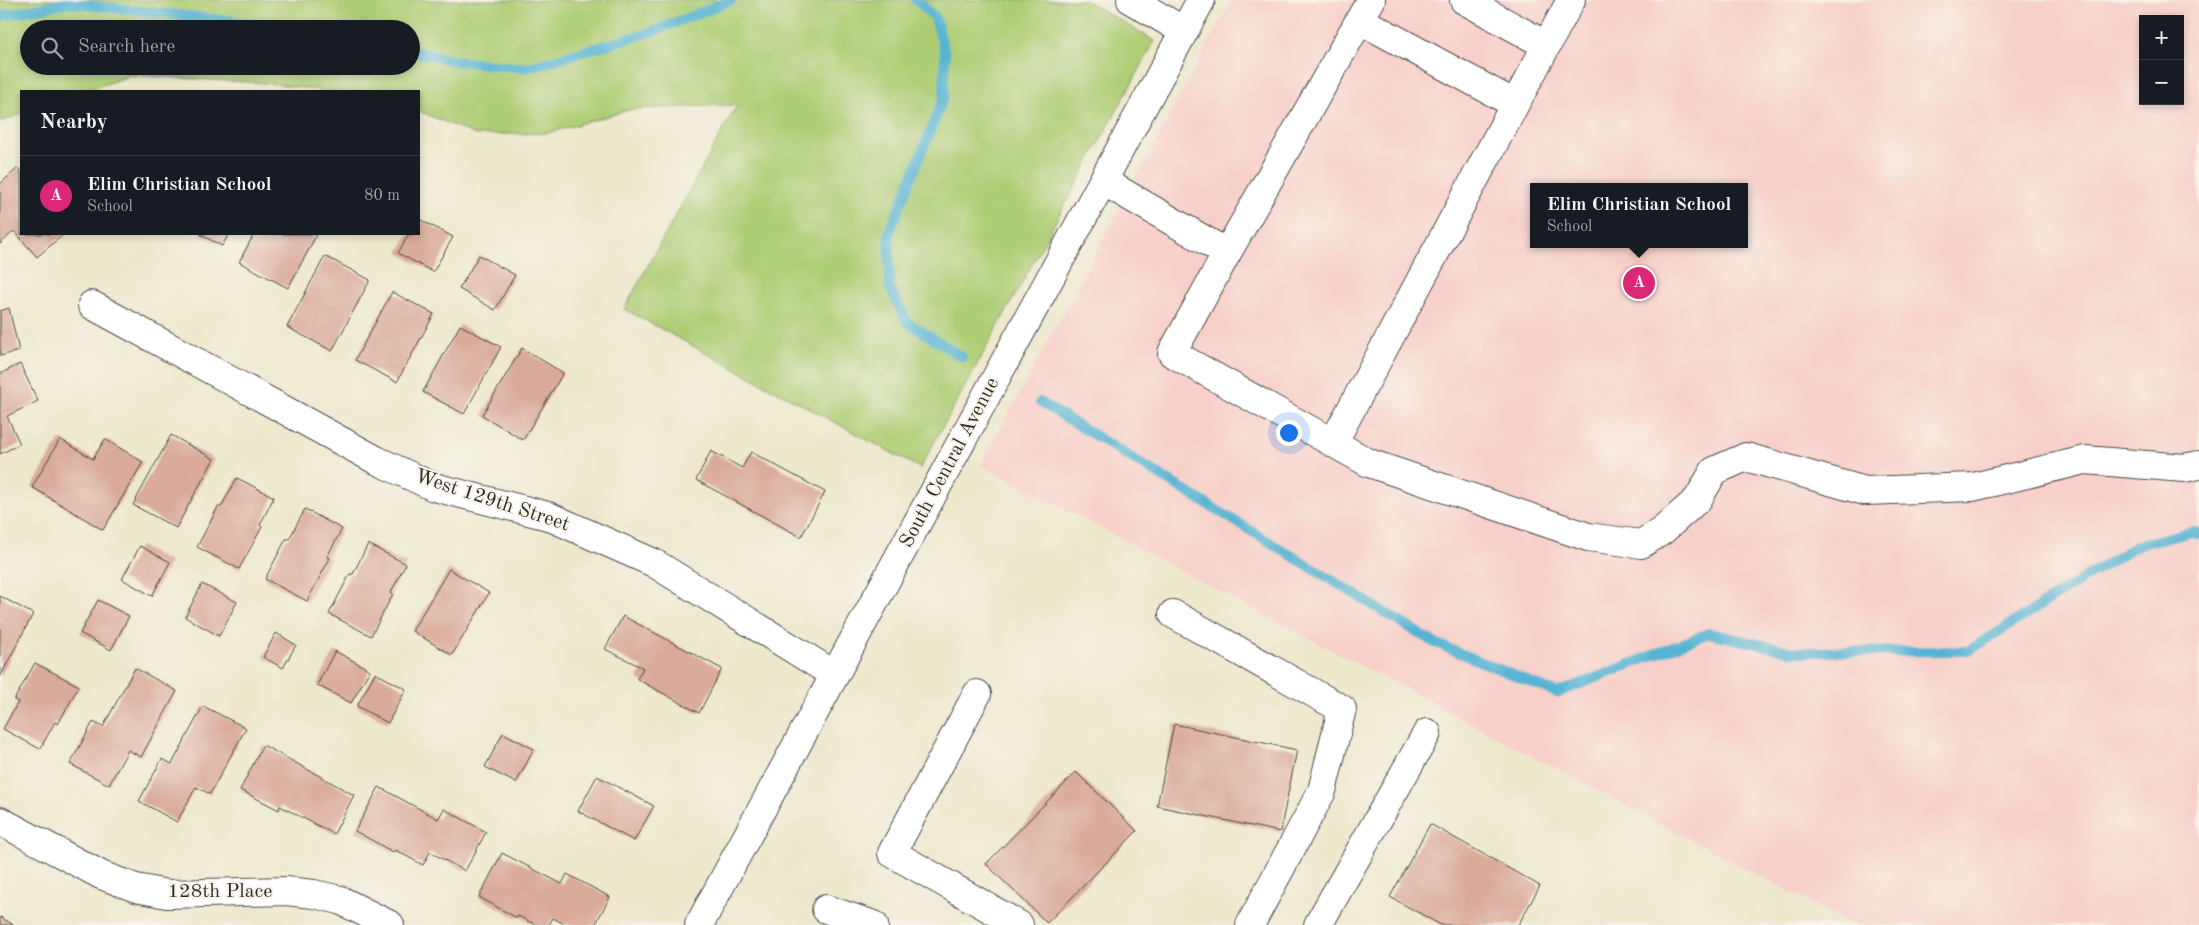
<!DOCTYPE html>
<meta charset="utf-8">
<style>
:root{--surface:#171b24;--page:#242831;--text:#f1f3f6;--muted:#9ea1a6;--line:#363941;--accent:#db2777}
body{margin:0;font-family:"Old Standard TT",serif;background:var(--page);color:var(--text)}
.controls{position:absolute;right:15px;top:15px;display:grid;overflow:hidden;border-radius:0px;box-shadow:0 2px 8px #0003}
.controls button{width:45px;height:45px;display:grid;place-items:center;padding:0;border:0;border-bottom:1px solid var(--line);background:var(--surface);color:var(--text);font:25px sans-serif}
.you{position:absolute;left:1288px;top:432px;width:18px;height:18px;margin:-12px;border:4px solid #fff;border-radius:50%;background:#1a73e8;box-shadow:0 0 0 8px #1a73e833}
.badge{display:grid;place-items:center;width:32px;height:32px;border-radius:50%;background:var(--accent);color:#fff;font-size:16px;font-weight:700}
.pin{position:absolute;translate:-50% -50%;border:2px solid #fff;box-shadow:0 1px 5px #0006}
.popup{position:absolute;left:1530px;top:183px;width:218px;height:65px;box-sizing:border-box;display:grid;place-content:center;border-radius:0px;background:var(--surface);filter:drop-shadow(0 1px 4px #0005);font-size:16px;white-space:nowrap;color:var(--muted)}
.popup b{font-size:19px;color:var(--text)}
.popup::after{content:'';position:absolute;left:50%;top:100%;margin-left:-10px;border:10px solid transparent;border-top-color:var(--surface)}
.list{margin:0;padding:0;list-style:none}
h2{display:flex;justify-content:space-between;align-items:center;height:65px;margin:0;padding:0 20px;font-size:21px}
h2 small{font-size:16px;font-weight:400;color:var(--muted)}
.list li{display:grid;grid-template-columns:32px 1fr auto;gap:15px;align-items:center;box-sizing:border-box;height:80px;padding:0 20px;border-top:1px solid var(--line)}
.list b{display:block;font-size:19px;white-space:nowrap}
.list p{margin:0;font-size:16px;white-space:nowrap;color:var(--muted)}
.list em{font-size:16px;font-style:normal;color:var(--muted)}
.icon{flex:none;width:28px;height:28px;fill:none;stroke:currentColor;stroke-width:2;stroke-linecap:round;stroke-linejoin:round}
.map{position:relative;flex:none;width:2199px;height:925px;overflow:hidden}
.search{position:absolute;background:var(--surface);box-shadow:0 2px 8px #0003;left:20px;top:20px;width:400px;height:55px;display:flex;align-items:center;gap:12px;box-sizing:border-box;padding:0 18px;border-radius:28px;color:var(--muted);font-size:19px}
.panel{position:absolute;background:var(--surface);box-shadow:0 2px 8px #0003;left:20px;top:90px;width:400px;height:145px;border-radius:0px}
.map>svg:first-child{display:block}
.built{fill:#f7d0c9;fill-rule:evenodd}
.green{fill:#aecd74;stroke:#6c7c50;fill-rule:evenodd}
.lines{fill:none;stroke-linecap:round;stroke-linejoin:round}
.stream{stroke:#54b4d3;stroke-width:10}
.building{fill:#daab9b}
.minor-casing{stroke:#484743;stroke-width:30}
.minor{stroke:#fff;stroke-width:28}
.labels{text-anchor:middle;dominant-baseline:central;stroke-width:4;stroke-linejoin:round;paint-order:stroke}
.street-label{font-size:20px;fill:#2b2b2b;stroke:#f7f3e8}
</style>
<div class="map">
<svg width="2199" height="925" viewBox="0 0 2199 925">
<rect width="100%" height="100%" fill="#f7f3e8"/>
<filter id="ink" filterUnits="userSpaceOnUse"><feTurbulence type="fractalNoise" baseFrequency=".02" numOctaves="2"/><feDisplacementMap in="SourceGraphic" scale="10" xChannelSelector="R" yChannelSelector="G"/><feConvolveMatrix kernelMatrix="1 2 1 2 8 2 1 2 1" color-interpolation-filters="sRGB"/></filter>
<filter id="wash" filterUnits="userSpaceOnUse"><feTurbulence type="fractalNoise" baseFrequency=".0096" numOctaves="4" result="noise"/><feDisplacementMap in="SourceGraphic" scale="20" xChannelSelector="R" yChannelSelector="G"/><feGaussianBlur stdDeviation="1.12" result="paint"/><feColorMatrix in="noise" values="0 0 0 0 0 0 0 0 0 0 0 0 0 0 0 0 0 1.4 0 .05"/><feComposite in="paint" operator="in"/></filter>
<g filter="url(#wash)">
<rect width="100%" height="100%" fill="#eee8cd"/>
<path class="built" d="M1232 0H2199V925H1853L981 465ZM2143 19H2180V101H2143ZM1534 187H1744V244H1534Z"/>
<path class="green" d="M0 0H1085L1155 41 920 468 624 309 737 105 632 109 548 133 476 135 419 111V91H326L276 84 131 75 86 91H21V114L0 122ZM29 29H411V66H29Z"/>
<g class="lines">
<path class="stream" d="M916 0 935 17 945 53 944 97 889 233 890 288 907 322 962 357
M0 16 66 3 307 29
M411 51 455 61 526 68 651 32 732 0
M1040 402 1433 642 1557 693 1709 633 1794 652 1968 651 2137 545 2193 531 2199 534"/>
</g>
<g id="blocks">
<path class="building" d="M18 168 21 172V234H64L37 257 14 231 0 244V184Z
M419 219 453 237 433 272 398 253 409 234H419Z
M200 234H229L222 246Z
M254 234H317L288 288 239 262Z
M479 255 515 275 495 310 459 289Z
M325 256 370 280 332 351 287 327Z
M392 292 434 314 397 382 355 360Z
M9 308 19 351 0 356V311Z
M460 325 501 347 464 414 423 392Z
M522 348 563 373 523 440 482 415Z
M20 364 38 401 7 416 20 444 0 454V374Z
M171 435 214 459 176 528 133 505Z
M60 439 93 459 105 439 143 462 103 530 32 487Z
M711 451 742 468 751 452 825 492 801 537 696 480Z
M237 478 274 497 260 525 262 527 239 569 197 547 218 507H221Z
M305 509 342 529 327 557 330 558 307 601 265 579 286 539H289Z
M368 544 406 564 391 592 393 594 371 636 329 614 350 574H353Z
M140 546 170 562 152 596 122 579Z
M449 569 489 593 452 655 412 631Z
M202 584 237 602 219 636 185 617Z
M0 596 33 614 0 677Z
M98 600 129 616 111 650 80 633Z
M623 616 722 669 699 713 637 679 643 668 605 649Z
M276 633 296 645 283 668 263 657Z
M335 651 370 670 351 703 317 685Z
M35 663 79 686 58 724 55 722 40 749 3 729 18 702 14 700Z
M135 668 177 691 141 757 128 750 109 785 70 764 93 722 103 727Z
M375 673 406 689 388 723 357 706Z
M203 706 246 728 210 794 196 787 177 822 139 801 162 759 172 764Z
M1174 724 1297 750 1280 832 1157 806Z
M503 733 534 749 516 783 485 767Z
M263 745 354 795 334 834 280 806 279 810 240 790Z
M1076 772 1137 831 1047 923 986 864Z
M597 776 654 806 634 841 578 811Z
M379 787 438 819 444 809 486 832 465 871 430 852 423 865 395 850 393 852 355 831Z
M1430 824 1540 886 1518 925H1441L1390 897Z
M502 853 562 884 567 874 610 897 595 925H567L553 918 549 925H536L518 916 517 918 479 897Z
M0 917 14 925H0Z"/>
</g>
</g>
<g filter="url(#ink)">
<use href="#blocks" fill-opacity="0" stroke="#484743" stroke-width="1"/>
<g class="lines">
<defs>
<path id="minor" d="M1131 0 1184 31
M1464 0 1546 45
M1360 20 1515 104
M1103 181 1227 253 1172 353 1369 463 1588 537 1641 544 1662 531 1698 499 1714 471 1746 457 1865 491 1973 487 2085 460 2184 468 2199 465
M1227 253 1371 0
M92 305 376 460 434 487 548 516 654 563 835 675
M1333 443 1571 0
M1173 614 1342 709 1322 791 1250 925
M977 694 892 853 1019 925
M0 821 101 875 136 888 167 894 286 891 314 894 340 900 390 925
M826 909 874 925
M699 925 1201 0
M1318 925 1427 733"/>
</defs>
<use href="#minor" class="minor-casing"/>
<use href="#minor" class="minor"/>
</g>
</g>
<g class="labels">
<g class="street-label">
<text transform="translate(950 463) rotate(-62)">South Central Avenue</text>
<text transform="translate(492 501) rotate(18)">West 129th Street</text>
<text x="220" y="892">128th Place</text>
</g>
</g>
</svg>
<div class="controls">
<button>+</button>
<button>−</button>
</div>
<div class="you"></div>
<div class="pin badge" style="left:1639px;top:283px">A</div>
<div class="popup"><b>Elim Christian School</b>School</div>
<div class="search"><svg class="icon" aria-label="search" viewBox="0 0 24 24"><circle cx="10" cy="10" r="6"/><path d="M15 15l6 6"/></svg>Search here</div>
<section class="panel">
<h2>Nearby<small></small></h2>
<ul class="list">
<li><span class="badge">A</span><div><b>Elim Christian School</b><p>School</p></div><em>80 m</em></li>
</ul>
</section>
</div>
